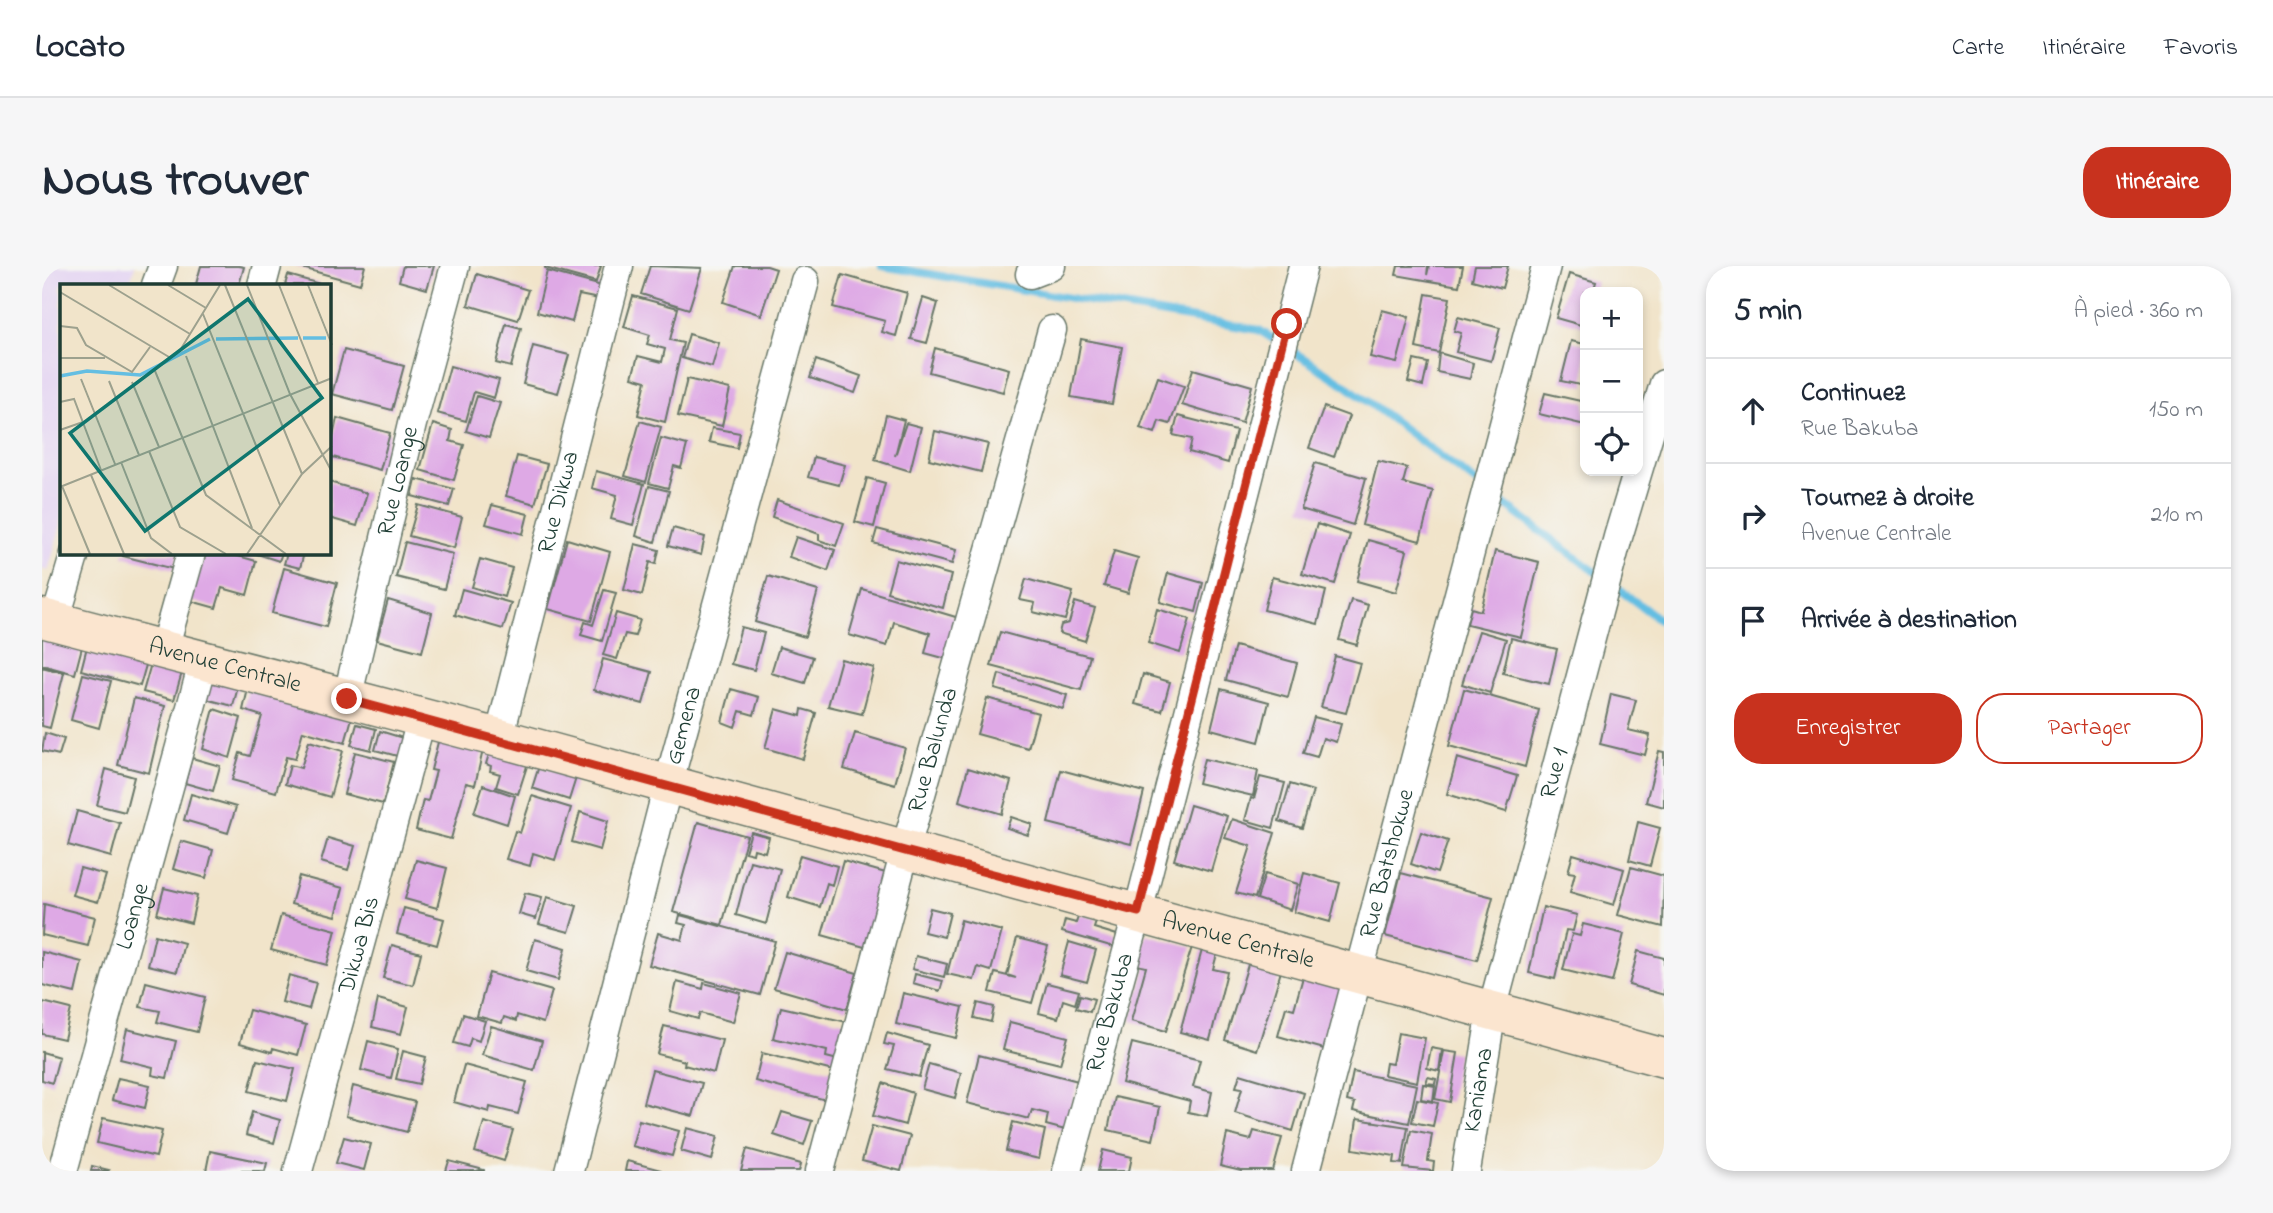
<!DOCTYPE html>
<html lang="fr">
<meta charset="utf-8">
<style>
:root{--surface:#fff;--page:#f6f6f7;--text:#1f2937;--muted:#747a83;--line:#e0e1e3;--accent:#c8321e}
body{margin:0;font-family:"Indie Flower",sans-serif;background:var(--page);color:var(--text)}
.controls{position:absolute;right:21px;top:21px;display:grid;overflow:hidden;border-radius:14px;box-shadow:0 4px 10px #0003}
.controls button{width:63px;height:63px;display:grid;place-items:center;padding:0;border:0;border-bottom:2px solid var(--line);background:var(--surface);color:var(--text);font:35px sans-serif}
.stop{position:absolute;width:21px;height:21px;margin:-16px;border:5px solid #c8321e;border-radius:50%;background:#fff}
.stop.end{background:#c8321e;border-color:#fff;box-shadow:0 2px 7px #0008}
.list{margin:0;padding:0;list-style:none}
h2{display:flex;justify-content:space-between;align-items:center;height:91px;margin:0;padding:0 28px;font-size:30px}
h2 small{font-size:23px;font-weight:400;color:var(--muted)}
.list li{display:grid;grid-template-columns:46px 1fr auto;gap:21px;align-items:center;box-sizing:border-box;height:105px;padding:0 28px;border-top:2px solid var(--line)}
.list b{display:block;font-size:26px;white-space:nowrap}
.list p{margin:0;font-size:23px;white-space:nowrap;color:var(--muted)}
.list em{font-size:23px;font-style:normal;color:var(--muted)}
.actions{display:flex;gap:14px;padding:21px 28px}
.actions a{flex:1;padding:16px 0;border:2px solid var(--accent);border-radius:28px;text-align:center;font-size:24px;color:var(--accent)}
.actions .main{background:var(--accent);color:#fff}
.icon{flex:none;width:38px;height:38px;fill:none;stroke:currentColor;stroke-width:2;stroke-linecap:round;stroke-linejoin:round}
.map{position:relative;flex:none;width:1622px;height:905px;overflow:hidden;border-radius:28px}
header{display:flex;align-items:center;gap:42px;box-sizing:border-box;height:98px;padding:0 35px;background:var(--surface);border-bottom:2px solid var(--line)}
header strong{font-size:33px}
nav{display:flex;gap:38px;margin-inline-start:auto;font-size:24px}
.intro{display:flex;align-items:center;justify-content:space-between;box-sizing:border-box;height:168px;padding:0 42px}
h1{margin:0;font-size:49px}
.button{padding:18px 32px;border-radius:28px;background:var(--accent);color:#fff;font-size:24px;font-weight:700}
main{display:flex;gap:42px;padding:0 42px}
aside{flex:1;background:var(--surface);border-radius:28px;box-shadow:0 4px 10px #0003}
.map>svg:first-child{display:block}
.built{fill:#e3d3f2}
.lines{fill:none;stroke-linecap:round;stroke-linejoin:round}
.stream{stroke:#64bee2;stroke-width:8}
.building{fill:#dea9e5}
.street-casing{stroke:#687768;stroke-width:31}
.secondary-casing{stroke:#687768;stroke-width:41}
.street{stroke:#fff;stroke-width:28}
.secondary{stroke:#fbe5cf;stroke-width:38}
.route{stroke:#c8321e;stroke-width:9}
.labels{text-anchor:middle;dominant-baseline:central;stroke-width:5;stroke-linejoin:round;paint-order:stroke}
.street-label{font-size:24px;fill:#1f3d34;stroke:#f6f6f2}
.inset-river{fill:none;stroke:#64bee2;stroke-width:3.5}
.inset-road{fill:none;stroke:#9da18e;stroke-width:2}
.view{fill:#0f766e;fill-opacity:0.15;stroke:#0f766e;stroke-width:3.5}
.inset-edge{fill:none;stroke:#1f3d34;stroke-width:3.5}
</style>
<header>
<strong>Locato</strong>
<nav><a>Carte</a><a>Itinéraire</a><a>Favoris</a></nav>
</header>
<div class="intro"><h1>Nous trouver</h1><a class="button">Itinéraire</a></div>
<main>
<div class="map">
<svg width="1622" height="905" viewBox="0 0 1622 905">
<rect width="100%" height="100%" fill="#f6f6f2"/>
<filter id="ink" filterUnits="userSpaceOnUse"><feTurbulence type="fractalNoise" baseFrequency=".0143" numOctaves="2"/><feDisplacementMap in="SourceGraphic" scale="14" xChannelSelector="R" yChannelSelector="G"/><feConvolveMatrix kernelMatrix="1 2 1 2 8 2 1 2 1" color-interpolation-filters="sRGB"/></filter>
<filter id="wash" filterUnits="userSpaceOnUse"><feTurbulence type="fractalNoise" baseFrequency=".00686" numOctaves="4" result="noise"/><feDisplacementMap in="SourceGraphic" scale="28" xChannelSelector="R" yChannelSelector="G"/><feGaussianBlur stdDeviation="1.57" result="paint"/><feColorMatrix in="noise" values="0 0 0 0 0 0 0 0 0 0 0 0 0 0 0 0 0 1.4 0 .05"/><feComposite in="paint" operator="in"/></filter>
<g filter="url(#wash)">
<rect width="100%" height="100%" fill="#f1e4ca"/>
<path class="built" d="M0 0H93L87 19H19V259L6 305 0 303Z"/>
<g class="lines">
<path class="stream" d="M840 0 1217 64 1302 118 1440 221
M1450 229 1622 357"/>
</g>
<g id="blocks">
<path class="building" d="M159 0H197L202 1 197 19H157L154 18Z
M253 0H323L318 18Z
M361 0H392L385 23 357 15Z
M503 0H559L554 16 503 2Z
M608 0 660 2 647 43 599 28Z
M693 0H725L734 3 719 49 681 36Z
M1356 0H1386L1385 9 1387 0H1421L1417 20 1354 9Z
M1433 0H1466L1460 22 1430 14Z
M505 5 560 20 557 33 537 29 530 56 495 46Z
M435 8 486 24 476 54 426 39Z
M1527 8 1554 16 1551 26H1543L1542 60 1514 52Z
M246 9 278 18V19H243Z
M800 9 865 27 854 70 840 66 843 55 791 41Z
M1384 28 1408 32 1397 87 1374 82Z
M591 30 636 42 628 74 641 77 623 156 596 149 604 115 590 111 596 90 620 96 623 83 605 78 608 69 582 61Z
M881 32 896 37 885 77 869 73Z
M1340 44 1367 51 1355 97 1328 91Z
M1416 51 1458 62 1449 95 1414 86 1419 67 1412 65Z
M464 58 479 62 469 101 454 97Z
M647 68 677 77 670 101 640 92Z
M1039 73 1080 81 1070 138 1029 131Z
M1529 75 1543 78V120L1519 115Z
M491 80 527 89 516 127 481 118Z
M893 82 967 103 961 126 887 106Z
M302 84 362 100 350 144 290 128Z
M1397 87 1431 97 1428 113 1395 106Z
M774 94 819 110 813 127 768 112Z
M1372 94 1386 97 1381 120 1366 116Z
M408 100 457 114 452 132 432 126 424 155 395 147Z
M1151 103 1210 120 1200 157 1140 139Z
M1116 111 1142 120 1128 158 1117 155 1113 167 1098 162Z
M645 113 688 123 680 160 636 150Z
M1503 127 1543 136V159L1497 148Z
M435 130 458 137 447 172 424 165Z
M1282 141 1307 150 1292 191 1267 182Z
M844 149 862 154 853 190 864 157 879 161 868 205 833 194Z
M1136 150 1194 165 1186 197 1147 186 1150 173 1131 169Z
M295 152 348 167 338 204 287 190Z
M598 155 619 161 604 216 583 210Z
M391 158 410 164 408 175 422 179 412 214 378 204Z
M670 162 698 167 695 182 667 176Z
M893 165 946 178 939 206 887 193Z
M619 172 645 179 639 202 632 200 626 222 607 217Z
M475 190 505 198 493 238 464 230Z
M772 191 803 199 797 219 766 211Z
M1336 195 1365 202 1361 217 1391 225 1378 275 1320 259Z
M1273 197 1324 212 1311 259 1259 243Z
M554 205 602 218 591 259 569 253 575 229 550 222Z
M825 212 843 217 832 261 813 256Z
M374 213 412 223 407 240 370 230Z
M287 216 325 227 315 260 287 252Z
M607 220 627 225 613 276 594 270Z
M735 234 802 257 794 280 777 274V268L730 251Z
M376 239 420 251 412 282 367 270Z
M450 239 486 248 481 268 444 258Z
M1275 258 1308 269 1293 318 1260 308Z
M631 262 663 271 659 289 626 280Z
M835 263 914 284 910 298 831 277Z
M754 271 793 284 786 305 747 291Z
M525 273 568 286 549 355 506 343Z
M1326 274 1365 285 1354 326 1315 315Z
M363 276 411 288 402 323 354 311Z
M593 278 617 284 614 298 608 296 600 329 582 324Z
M1072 285 1096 292 1086 327 1062 320Z
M1453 285 1497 296 1479 371 1425 358 1429 342 1439 345Z
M82 287H136L132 303 81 290Z
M162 287H186L214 295 205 329 180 322 174 342 149 335Z
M212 287H240L237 295Z
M245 287H262L258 302 242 298Z
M438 293 470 302 462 331 430 321Z
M854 294 909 309 901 342 845 326Z
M242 302 295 317 284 361 230 347Z
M1126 307 1161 317 1154 346 1118 336Z
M726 310 776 325 763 371 713 356Z
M1230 311 1284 325 1276 358 1222 344Z
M984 313 1031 326 1023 354 991 346 993 337 978 334Z
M420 323 469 337 461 363 413 349Z
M820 323 917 352 905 393 883 387 888 367 852 356 845 380 807 369Z
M562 324 574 327 560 375 539 369 543 356 551 359Z
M346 334 390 347 380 386 335 374Z
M1309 334 1326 339 1315 379 1297 374Z
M1033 336 1053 342 1043 375 1017 367 1019 359 1027 357Z
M1115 343 1148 353 1138 387 1106 377Z
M574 347 598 354 593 370 583 368 575 393 561 389Z
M699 361 722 367 712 404 689 398Z
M1437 365 1464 373 1448 427 1420 418Z
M0 366 41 377 33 408 0 399Z
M958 366 1048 390 1039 424 949 400Z
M1469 372 1515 383 1507 418 1461 407Z
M46 377 106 392 98 420 39 404Z
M1193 380 1255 397 1246 431 1184 414Z
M737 381 771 391 763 417 729 407Z
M1293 390 1318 397 1304 447 1279 441Z
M561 393 610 406 601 438 552 424Z
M799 393 832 402 820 448 786 440Z
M110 394 141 403 132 434 101 426Z
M0 401 22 407 8 462 0 460Z
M41 408 69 415 57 462 29 454Z
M957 408 1025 429 1021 443 953 423Z
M1101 408 1128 416 1120 445 1093 438Z
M170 410 197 417 191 440 164 433Z
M206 423 310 452 303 477 261 465 253 493 244 491 234 526 190 514 198 487 208 490 220 450 201 444Z
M689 423 717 431 712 449 698 445 693 461 680 456Z
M1179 423 1227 436 1217 476 1169 463Z
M1422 423 1497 444 1483 501 1407 480Z
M1569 428 1594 434 1586 464 1608 469 1603 489 1558 478Z
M92 432 123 440 107 507 76 499Z
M945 432 996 447 986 482 935 468Z
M172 443 199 452 188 492 161 483Z
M734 443 759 450 760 443 774 447 761 493 723 482Z
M1272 451 1299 458 1294 476 1281 472 1275 491 1261 487Z
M315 458 334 463 329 484 309 479Z
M338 465 364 473 359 491 333 484Z
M3 467 22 473 17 489 0 485Z
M813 467 863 482 853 518 802 503Z
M397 472 441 484 433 519 424 517 409 573 374 564 381 534 386 535 394 505 389 504Z
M267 475 301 485 288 531 243 518 248 499 259 502Z
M448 485 486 497 476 528 454 521 458 508 448 505 449 500 444 498Z
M1617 485 1622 486V541L1604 536Z
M313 486 352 496 341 538 302 528Z
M150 492 178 500 171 525 143 517Z
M1415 492 1475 510 1464 546 1405 528Z
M1162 493 1216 505 1211 530 1156 517Z
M497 500 534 512 527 534 490 522Z
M926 502 969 515 960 548 917 535Z
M64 503 92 511 83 546 55 539Z
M1019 504 1102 526 1089 578 1006 557Z
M1218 511 1243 517 1231 562 1203 554 1209 532 1212 533Z
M1248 518 1271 525 1260 562 1237 555Z
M441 519 473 530 465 558 432 547Z
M149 528 194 541 186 567 142 554Z
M490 530 529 542 513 594 491 587 488 600 464 593 473 565 478 567Z
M1148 539 1185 550 1169 605 1132 594Z
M35 545 78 557 69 591 26 579Z
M538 546 566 555 558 584 530 576Z
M969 551 990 558 986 569 965 562Z
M1190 553 1233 567 1213 632 1194 627 1209 580 1183 572Z
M656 556 705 570 680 659 631 646Z
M1596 556 1618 562 1608 600 1587 594Z
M709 566 727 571 723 586 712 583 711 588 703 586Z
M1379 566 1406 575 1395 607 1369 598Z
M286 572 313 580 306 604 279 596Z
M139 575 171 584 164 612 131 603Z
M1531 588 1582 603 1572 639 1528 626 1533 607 1526 606Z
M758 589 795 600 790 619 785 617 778 641 746 631Z
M374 594 405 602 395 642 363 633Z
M708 595 738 603 724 658 694 649Z
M801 595 847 608 826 682 780 669Z
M1589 601 1622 610 1621 661 1576 649Z
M38 602 64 609 56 636 30 629Z
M1262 607 1298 617 1288 656 1252 646Z
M1359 607 1451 631 1435 694 1343 670Z
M1223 608 1256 618 1248 644 1215 633Z
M257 610 301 622 294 650 249 638Z
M122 622 155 630 149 657 115 648Z
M483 627 500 631 494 653 477 648Z
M505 631 535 640 527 666 497 658Z
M2 638 53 651 46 680 0 669Z
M1501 641 1535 649 1531 665 1524 664 1513 713 1487 707Z
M362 642 402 653 395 679 355 668Z
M888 642 908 647 902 671 882 666Z
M1037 648 1055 653 1052 662 1075 669 1072 681 1020 666 1023 654 1034 657Z
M239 649 294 664 285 699 229 684Z
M638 649 733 675 718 729 607 699 616 667 640 674 644 659 636 657Z
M919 654 960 665 949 705 936 701 932 714 905 708Z
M1541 658 1582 668 1570 716 1521 704 1530 668 1538 670Z
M1104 668 1150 681 1124 765 1089 755 1104 701 1095 699Z
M113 669 142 677 135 706 106 699Z
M975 672 1006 680 990 737 948 726 953 707 974 712 965 709Z
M493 673 524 682 516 714 484 705Z
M1027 676 1054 684 1045 716 1018 709Z
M350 679 379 687 371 719 341 712Z
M1160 684 1175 688 1171 703 1185 706 1168 774 1138 766Z
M1596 685 1622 692V729L1587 719Z
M0 686 40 696 33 727 0 719Z
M743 686 815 707 805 743 732 722Z
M874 690 905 698 902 711 870 703Z
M1208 692 1240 702 1215 784 1183 774Z
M447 707 510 725 501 757 475 749 474 755 462 751 460 757 435 750Z
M873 708 901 715 898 725 871 717Z
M247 709 274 717 267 743 240 736Z
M1261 711 1306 723 1289 785 1236 770 1244 741 1252 743Z
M104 716 163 731 155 766 115 756 118 745 98 741Z
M635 716 661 723 662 717 699 727 691 756 658 747 656 753 628 745Z
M1005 717 1037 725 1033 738 1021 734 1016 752 997 747Z
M861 727 921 741 914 772 854 758Z
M1038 729 1052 733 1048 746 1034 742Z
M336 733 366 741 359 768 330 761Z
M1 736 29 743 22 773 0 768Z
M936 737 952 741 949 756 932 752Z
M739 741 805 756 796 794 784 791 785 785 731 772Z
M207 744 264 759 256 789 231 782 230 786 198 777Z
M421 748 443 755 437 775 429 772 426 781 412 777Z
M968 756 1026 771 1018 798 961 784Z
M449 760 500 775 492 804 440 789Z
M622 760 680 774 672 807 642 799 643 795 615 788Z
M85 763 134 775 125 812 110 809 111 801 78 793Z
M845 767 886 779 877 811 845 803 852 780 842 778Z
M1356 767 1383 772 1375 816 1342 809 1344 797 1350 798Z
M326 775 356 783 349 812 319 804Z
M1090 777 1158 794 1151 821 1170 826 1165 850 1146 846 1148 835 1080 817Z
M1389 782 1400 784 1397 805 1385 802Z
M361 785 384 791 377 818 354 813Z
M1402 785 1416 787 1408 836 1393 833Z
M0 786 17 791 10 817 0 814Z
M720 787 791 805 784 834 713 815Z
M937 789 1036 815 1023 864 1004 859 1006 848 990 844 987 853 925 837Z
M215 794 253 803 245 835 207 825Z
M887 798 919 807 913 832 880 823Z
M422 799 485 816 476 848 448 841 447 846 412 836Z
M610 804 660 817 651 850 601 837Z
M1311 806 1375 819 1367 857 1311 845 1313 837 1305 835Z
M1198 808 1262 827 1251 865 1193 847 1200 822 1194 821Z
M1386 811 1394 813 1393 818 1384 817Z
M76 812 108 819 103 842 70 834Z
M841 817 871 827 863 859 831 850Z
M1381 818 1393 820 1391 835 1379 833Z
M311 820 373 836 365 866 304 850Z
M1073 831 1118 841 1111 874 1066 864Z
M1375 833 1396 837 1391 860 1370 856Z
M210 846 238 854 232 877 204 869Z
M740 846 770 855 762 879 732 869Z
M61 852 120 865 114 891 55 877Z
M1315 853 1366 861 1360 898 1352 897 1353 890 1311 883Z
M597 854 637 865 630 890 590 880Z
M442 856 471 864 462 895 433 886Z
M971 856 1003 864 997 893 964 885Z
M830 860 868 870 859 905 820 895Z
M645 862 676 870 670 894 639 885Z
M1369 864 1390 868 1386 895 1392 896 1391 905 1362 902Z
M1212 865 1240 872 1231 905H1199L1178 900 1185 868 1209 874Z
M302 871 329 878 322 904 294 897Z
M705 883 759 898 757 905H699Z
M1061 884 1090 891 1087 905H1056Z
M168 885 225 897 223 905H164Z
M407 895 442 904V905H404Z
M585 895 619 904V905H583Z
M50 900 67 904 66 905H49Z"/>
</g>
</g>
<g filter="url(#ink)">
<use href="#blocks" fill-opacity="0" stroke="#687768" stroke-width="2"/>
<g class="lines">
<defs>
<g id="street">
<path d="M988 8 1009 0"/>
<path d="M114 19 121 0"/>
<path d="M220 19 225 0"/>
<path d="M13 355 33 287"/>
<path d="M122 383 149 287"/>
<path id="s1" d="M305 433 370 158 413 0"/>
<path id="s2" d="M457 472 577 0"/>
<path id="s3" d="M21 905 162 394"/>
<path id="s4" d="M256 905 380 451"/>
<path id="s5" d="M527 905 626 519 763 15"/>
<path id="s6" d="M778 905 863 585 1010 64"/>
<path id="s7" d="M1025 905 1096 646 1261 0"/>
<path id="s8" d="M1264 905 1504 0"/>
<path id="s9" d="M1424 905 1450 744 1576 271 1622 118"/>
</g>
<g id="secondary">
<path id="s10" d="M0 352 457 472 1622 792"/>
</g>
</defs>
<use href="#street" class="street-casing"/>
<use href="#secondary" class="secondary-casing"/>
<use href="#street" class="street"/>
<use href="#secondary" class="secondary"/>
</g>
</g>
<g class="lines" filter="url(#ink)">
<path class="route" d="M305 433 863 585 1096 646 1245 58"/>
</g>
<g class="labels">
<g class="street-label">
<text stroke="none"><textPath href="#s1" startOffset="224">Rue Loange</textPath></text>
<text stroke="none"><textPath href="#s2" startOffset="243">Rue Dikwa</textPath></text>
<text stroke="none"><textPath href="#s10" startOffset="189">Avenue Centrale</textPath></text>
<text stroke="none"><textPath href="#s5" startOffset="460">Gemena</textPath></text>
<text stroke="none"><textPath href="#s6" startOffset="436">Rue Balunda</textPath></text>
<text stroke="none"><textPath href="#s9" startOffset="408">Rue 1</textPath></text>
<text stroke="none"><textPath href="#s8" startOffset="318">Rue Batshokwe</textPath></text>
<text stroke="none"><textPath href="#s3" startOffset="264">Loange</textPath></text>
<text stroke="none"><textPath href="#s10" startOffset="1239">Avenue Centrale</textPath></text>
<text stroke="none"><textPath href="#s4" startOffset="234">Dikwa Bis</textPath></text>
<text stroke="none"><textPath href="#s7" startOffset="164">Rue Bakuba</textPath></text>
<text stroke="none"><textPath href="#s9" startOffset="82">Kaniama</textPath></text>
</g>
</g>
<g transform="translate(18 18)">
<rect width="271" height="271" fill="#f1e4ca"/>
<path class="inset-river" d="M243 54H266M156 55 238 54M0 92 27 87 80 91 150 55"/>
<path class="inset-road" d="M49 1 130 50M108 1 146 24M165 1 242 190M187 1 230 110 272 188M219 1 258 99M248 1 272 61M0 8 109 73M143 30 220 221M0 42 17 44 26 61 72 88 90 63M119 68 160 1M126 72 192 244M0 74H45M95 87 146 211 226 270M21 95 55 180M49 97 79 171M72 98 99 163M0 118 14 115 41 186M0 146 23 138M89 167 120 243 166 270M61 178 91 254 112 270M31 191 64 270M2 202 30 270M0 203 272 94M187 270 242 190 272 162"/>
<path class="view" d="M188 15 262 114 85 247 10 149Z"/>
<rect width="271" height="271" class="inset-edge"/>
</g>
</svg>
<div class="controls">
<button>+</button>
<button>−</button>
<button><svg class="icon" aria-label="locate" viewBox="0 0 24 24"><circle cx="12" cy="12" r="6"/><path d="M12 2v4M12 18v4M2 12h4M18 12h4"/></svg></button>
</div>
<div class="stop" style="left:1245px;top:58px"></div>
<div class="stop end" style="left:305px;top:433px"></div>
</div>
<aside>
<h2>5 min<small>À pied · 360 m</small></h2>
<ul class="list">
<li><svg class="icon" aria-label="ahead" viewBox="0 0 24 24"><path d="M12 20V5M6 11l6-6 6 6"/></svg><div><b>Continuez</b><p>Rue Bakuba</p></div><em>150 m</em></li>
<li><svg class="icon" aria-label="right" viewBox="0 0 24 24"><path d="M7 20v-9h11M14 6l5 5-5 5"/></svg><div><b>Tournez à droite</b><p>Avenue Centrale</p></div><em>210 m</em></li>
<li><svg class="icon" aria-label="arrive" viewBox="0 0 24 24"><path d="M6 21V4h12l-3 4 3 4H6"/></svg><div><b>Arrivée à destination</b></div></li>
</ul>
<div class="actions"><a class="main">Enregistrer</a><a>Partager</a></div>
</aside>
</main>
